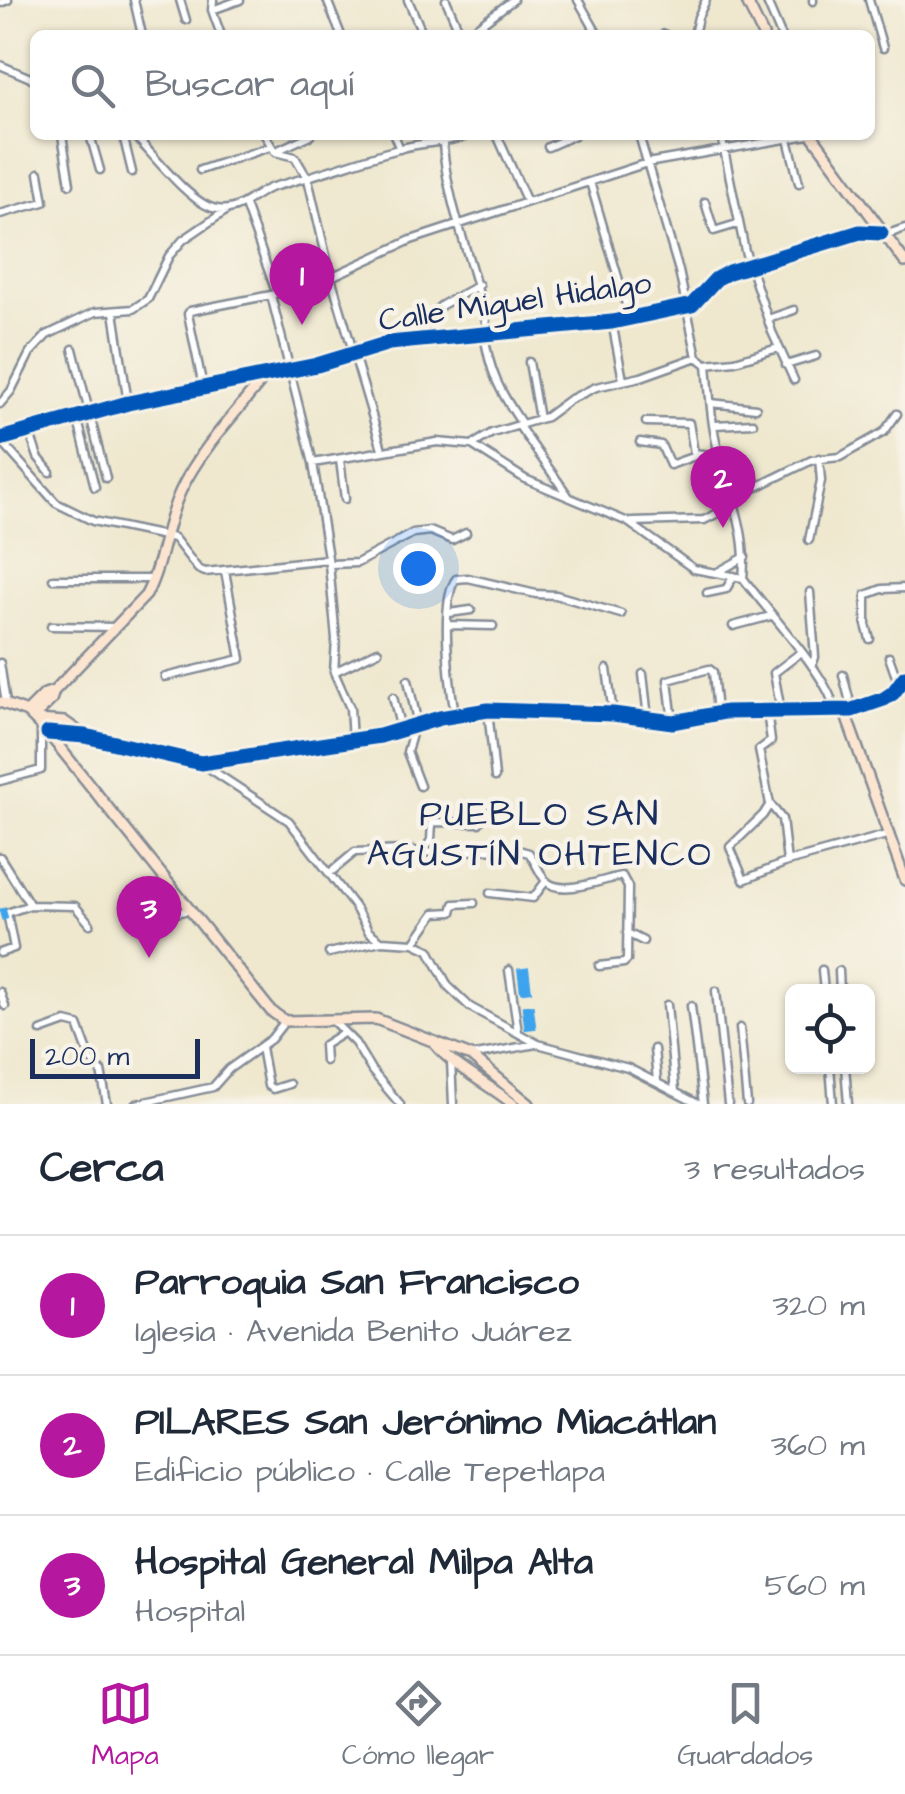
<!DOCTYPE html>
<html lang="es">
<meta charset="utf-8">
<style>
:root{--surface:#fff;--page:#f6f6f7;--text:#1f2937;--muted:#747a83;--line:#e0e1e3;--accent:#b5179e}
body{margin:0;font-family:"Architects Daughter",sans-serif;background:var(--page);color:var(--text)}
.controls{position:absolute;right:30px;bottom:30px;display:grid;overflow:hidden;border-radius:15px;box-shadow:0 2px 8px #0004}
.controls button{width:90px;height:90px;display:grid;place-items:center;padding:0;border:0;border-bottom:2px solid var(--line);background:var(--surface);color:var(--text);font:50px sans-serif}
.scale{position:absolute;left:30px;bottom:25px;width:170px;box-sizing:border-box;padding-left:10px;border:5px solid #1b2f5e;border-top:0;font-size:28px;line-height:35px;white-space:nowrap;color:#1b2f5e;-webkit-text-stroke:8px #f7f3e8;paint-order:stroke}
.you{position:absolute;left:418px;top:568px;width:35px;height:35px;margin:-25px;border:8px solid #fff;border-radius:50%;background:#1a73e8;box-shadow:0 0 0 15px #1a73e833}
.badge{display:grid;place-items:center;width:65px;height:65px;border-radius:50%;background:var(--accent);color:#fff;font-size:32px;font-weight:700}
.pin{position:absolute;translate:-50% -82px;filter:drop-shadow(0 2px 5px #0008)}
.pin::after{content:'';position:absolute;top:52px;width:35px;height:30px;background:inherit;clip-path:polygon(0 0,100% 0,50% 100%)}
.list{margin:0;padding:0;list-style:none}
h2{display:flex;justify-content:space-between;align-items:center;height:130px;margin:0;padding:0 40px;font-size:42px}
h2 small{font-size:32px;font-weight:400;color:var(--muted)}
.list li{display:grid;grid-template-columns:65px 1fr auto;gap:30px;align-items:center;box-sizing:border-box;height:140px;padding:0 40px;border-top:2px solid var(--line)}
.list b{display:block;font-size:38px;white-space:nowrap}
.list p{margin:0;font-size:32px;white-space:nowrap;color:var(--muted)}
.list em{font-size:32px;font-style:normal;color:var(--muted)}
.icon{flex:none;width:55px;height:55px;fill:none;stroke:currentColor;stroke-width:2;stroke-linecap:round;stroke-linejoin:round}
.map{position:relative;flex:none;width:905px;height:1104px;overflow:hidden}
.search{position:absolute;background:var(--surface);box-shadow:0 2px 8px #0004;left:30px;right:30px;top:30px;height:110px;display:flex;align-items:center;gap:25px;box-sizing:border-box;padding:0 35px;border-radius:15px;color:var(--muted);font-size:38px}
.sheet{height:550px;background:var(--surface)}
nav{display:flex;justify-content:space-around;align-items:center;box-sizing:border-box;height:140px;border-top:2px solid var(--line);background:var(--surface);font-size:28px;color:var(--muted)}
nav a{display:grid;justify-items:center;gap:5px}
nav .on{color:var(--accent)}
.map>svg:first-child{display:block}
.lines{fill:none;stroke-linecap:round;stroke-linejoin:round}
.street-casing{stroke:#858c96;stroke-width:11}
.secondary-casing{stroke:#858c96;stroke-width:14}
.street{stroke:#fff;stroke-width:6}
.secondary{stroke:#fce5d0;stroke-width:9}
.quiet{stroke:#3da3ed;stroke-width:12;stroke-dasharray:25 12;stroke-linecap:butt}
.cycleway-casing{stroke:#f7f3e8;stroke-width:21}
.cycleway{stroke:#0057b8;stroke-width:15}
.labels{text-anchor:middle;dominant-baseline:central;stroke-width:9;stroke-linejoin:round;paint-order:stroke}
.street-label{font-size:32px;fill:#1b2f5e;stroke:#f7f3e8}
.neighbourhood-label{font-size:35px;letter-spacing:2.5px;fill:#1b2f5e;stroke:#f7f3e8}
</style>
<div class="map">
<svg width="905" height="1104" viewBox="0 0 905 1104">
<rect width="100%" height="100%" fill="#f7f3e8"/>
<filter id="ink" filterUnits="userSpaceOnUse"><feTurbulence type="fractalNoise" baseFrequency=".01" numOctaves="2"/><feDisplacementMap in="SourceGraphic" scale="20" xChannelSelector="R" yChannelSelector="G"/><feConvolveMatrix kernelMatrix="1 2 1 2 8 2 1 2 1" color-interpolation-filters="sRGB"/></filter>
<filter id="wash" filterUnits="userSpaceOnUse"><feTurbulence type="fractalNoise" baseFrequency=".0048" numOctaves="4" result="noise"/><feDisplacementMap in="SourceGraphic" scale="40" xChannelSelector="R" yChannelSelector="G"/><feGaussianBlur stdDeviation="2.25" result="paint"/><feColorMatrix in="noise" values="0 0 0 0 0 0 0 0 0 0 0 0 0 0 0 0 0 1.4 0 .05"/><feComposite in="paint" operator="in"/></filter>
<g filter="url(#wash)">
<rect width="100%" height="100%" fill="#efe8cf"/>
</g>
<g filter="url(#ink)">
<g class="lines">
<defs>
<path id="street" d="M134 0 142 35
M180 0 186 20
M213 0 212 10 221 35
M327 0 341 35
M408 0 421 30
M446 0 461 35
M578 0 598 35
M766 0 781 35
M813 0V1
M869 0 883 48
M0 3 8 0
M212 10 240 0
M664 34V35
M466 35 513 0
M694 35 698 17 706 0
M0 65 35 80
M62 135 70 184
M90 135 100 170
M123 135 132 172
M134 135C153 154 188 201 213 208 239 216 254 191 276 186 319 175 360 159 402 148 425 142 447 143 470 135
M265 135 275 152 295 157 308 179 331 277 382 449
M394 135 400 149
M497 135 527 202
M639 135 679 271 697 357
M721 135 745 251 772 332 794 380
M788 139 799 183
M443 144C447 208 476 268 488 332
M548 147 575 135
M276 151 311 135
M200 170 270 147
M590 182 630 318
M705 202 714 231 737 224
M245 205 276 292
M0 214 44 202 39 173
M885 235 905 228
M271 295 313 463 329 564 336 639 334 672 350 708 352 740
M114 312 128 403
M768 319 794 310
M612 322 623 380
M484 332C489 372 500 392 522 424
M426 339 423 321 442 305 479 285
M73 349 106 478
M529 362 539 419
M707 365C710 395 711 428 720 457 732 498 748 535 743 578
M786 365 816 356
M203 387 188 314 190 311 271 295 331 277 411 240 647 163 808 135
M711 403 756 408
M0 404 11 391 30 353 47 335 95 312 133 309 148 299 169 256 183 240 227 210
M77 417 95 487
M646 422 689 423 694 453 719 456
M715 425 753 423
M519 426 569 497
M29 431 38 457 50 472
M0 440 56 503 93 521 174 538 198 569 205 572 328 559
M640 442 661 445 670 465 695 456
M472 445 525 479 628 522 694 569 743 578
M340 460 345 499
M313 463 437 442 472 445 492 433 546 417 569 400 596 387 641 377 697 357 706 364 735 361 778 348
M734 498 812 460 840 457 884 432 897 414
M632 522 704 520 736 504
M809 540 821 481 819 458
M329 564 357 563 413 533 430 531 452 540 466 533
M716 573 745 557
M743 578C764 607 829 677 834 708
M53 579H154
M810 592 815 657 812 666
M707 593 726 589 734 576
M449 613 471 610
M449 625 493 626
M51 626 115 627
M733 626 771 616
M870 639 866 625V595L882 589 905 588
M889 657 899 685
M0 663 6 703
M607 669 613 714
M334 672 378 651
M643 674 648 718
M843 675 852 710
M165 677 241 659 225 571
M408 680 418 725
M393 697 401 730
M488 710 495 777
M767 711 771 741 759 750 770 804
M781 711 774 673 800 653
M455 714C450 686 439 601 456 579L468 578 536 594 556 595 621 614
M673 722 668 680 709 669 713 672 717 712
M414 727 407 752 420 786
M201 763 289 821 354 906 369 932 381 941 414 943 429 950 448 986 470 1007 538 1044 628 1068 698 1104
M0 781 41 770V725
M424 851 431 840 432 822 479 823 486 812
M0 857 30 905
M787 862 782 819 770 804 763 815 730 847 744 880 787 862 890 834
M330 873 355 852 404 850 435 853 511 848 529 853C535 861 540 875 547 882 563 896 604 879 622 876L628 887 627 960 624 963 599 966
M490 893 533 898 546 881
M138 922 189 910
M627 933 643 941
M414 943 435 913 452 912 454 904 474 903
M0 953 14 948 7 913 30 905 75 906 90 924
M329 953 381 941
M509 970 518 1032
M822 970 824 992
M839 971 840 992
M716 991 728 1104
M0 992 5 1006
M667 1005 675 1091
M691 1006 703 1104
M333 1021 355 1043 372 1071 400 1104
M740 1028 747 1104
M41 1031 66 1022 78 1025 91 1060 101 1071 107 1104
M261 1047 268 1086 273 1089 289 1084
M654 1049 657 1081
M471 1056 536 1044
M325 1061 324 1045 343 1033
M451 1061 453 1104
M830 1066 833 1104
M845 1066 848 1104
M136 1104 213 1087 229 1069 271 1039 285 1021"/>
<path id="secondary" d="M746 0 763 35
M812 135 905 262
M0 439 128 403 317 365 389 343 612 322 692 305 716 279 729 272 860 232 881 233
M0 702 27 712 48 733 271 1011 285 1021 376 1019 471 1056 529 1104
M844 710 905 880
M27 712 45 694 54 691 146 595C163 562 165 523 181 490 201 448 238 411 266 375
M34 717 51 700 54 691
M37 720 65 722 85 736
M48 733 85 736 201 763 380 736 440 718 488 710 613 714 673 722 725 712 852 710 884 699 893 693 905 677
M435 1044C454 1068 489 1084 513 1104"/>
</defs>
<use href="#street" class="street-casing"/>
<use href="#secondary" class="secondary-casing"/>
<use href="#street" class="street"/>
<use href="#secondary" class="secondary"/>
<path class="quiet" d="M0 915 7 913
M523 968 532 1041"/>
<defs>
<path id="cycleway" d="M0 439 128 403 317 365 389 343 612 322 692 305 716 279 729 272 860 232 881 233
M48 733 85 736 201 763 380 736 440 718 488 710 613 714 673 722 725 712 852 710 884 699 893 693 905 677"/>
</defs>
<use href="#cycleway" class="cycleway-casing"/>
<use href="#cycleway" class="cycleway"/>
</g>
</g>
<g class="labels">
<g class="street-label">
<text transform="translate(515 302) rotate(-8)">Calle Miguel Hidalgo</text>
</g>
<g class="neighbourhood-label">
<text x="540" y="814">PUEBLO SAN<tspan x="540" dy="40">AGUSTÍN OHTENCO</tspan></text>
</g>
</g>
</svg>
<div class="controls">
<button><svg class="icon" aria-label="locate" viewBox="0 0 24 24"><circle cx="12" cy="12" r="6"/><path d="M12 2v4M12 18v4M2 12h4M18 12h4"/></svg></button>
</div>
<div class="scale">200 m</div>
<div class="you"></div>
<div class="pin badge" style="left:302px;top:325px">1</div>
<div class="pin badge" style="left:723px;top:528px">2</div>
<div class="pin badge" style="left:149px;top:958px">3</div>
<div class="search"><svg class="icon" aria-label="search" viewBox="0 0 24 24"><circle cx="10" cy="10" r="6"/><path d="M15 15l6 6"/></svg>Buscar aquí</div>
</div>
<section class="sheet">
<h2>Cerca<small>3 resultados</small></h2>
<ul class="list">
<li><span class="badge">1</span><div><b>Parroquia San Francisco</b><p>Iglesia · Avenida Benito Juárez</p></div><em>320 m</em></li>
<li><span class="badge">2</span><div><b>PILARES San Jerónimo Miacátlan</b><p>Edificio público · Calle Tepetlapa</p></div><em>360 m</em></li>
<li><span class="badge">3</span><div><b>Hospital General Milpa Alta</b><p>Hospital</p></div><em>560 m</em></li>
</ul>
</section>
<nav>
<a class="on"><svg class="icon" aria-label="map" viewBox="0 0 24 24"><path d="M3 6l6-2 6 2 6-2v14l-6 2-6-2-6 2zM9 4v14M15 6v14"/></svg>Mapa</a>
<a><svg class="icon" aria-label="directions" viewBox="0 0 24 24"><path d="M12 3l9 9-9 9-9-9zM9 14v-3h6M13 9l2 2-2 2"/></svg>Cómo llegar</a>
<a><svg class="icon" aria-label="saved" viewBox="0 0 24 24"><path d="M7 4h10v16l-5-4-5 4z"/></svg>Guardados</a>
</nav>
